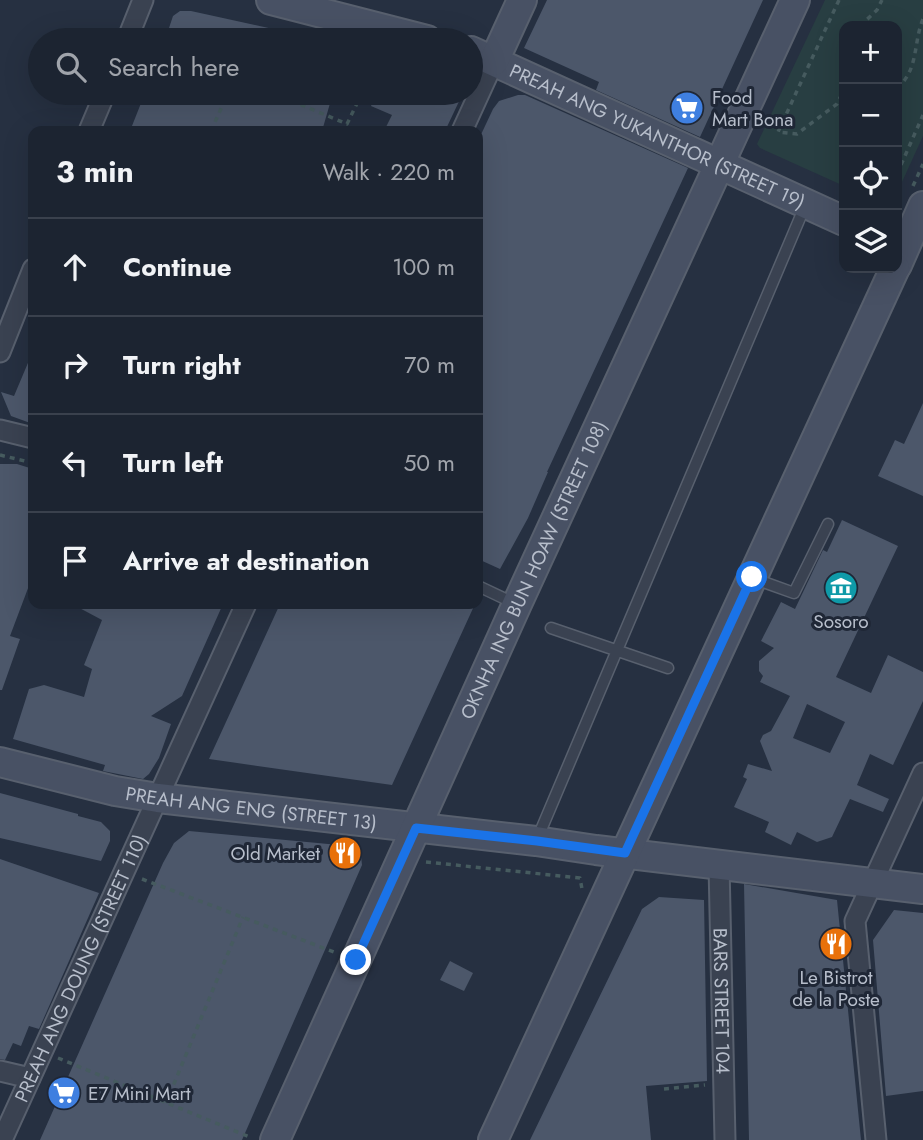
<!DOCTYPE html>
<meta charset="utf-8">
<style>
:root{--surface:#1c2431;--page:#252c39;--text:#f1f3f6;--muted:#a0a4ab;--line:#3a414d}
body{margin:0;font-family:Jost,sans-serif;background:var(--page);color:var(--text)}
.controls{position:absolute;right:21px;top:21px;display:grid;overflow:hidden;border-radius:14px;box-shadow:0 7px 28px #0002}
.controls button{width:63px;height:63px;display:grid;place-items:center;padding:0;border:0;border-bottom:2px solid var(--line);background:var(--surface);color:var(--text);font:35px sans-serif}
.stop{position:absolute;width:21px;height:21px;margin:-16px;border:5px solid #1a73e8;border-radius:50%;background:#fff}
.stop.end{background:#1a73e8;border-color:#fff;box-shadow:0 2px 7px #0008}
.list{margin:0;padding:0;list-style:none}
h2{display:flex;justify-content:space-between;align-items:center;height:91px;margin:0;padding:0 28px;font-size:30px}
h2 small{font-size:23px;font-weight:400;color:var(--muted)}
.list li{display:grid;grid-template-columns:46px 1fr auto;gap:21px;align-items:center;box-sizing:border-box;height:98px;padding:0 28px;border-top:2px solid var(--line)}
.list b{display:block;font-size:26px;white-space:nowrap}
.list em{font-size:23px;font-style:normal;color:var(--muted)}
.icon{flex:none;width:38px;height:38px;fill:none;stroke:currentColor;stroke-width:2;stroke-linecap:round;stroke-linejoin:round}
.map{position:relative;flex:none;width:923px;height:1140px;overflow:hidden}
.search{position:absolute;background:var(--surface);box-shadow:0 7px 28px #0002;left:28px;top:28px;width:455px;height:77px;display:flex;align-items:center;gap:18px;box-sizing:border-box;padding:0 24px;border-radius:38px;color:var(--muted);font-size:26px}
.panel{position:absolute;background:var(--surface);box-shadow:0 7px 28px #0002;left:28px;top:126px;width:455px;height:483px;border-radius:14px}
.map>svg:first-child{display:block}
.green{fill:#283e42}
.building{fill:#4c576a;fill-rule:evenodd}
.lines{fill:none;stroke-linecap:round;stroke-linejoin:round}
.lane-casing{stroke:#58606e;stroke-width:13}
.street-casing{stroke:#58606e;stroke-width:23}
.secondary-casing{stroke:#58606e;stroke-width:32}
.path{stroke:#465b5f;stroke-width:3.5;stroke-dasharray:5 5;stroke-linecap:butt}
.lane{stroke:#3a4251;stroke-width:10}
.street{stroke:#3a4251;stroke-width:19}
.secondary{stroke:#485164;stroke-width:28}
.route{stroke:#1a73e8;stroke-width:9}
.labels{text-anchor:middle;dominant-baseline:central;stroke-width:6;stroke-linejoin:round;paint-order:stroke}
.poi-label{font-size:19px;fill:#b7becb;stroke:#1f2736;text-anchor:start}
.street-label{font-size:19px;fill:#b7becb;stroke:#1f2736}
</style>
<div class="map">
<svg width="923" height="1140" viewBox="0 0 923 1140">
<rect width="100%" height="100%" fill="#263041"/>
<path class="green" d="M825 0H923V136L897 193V26H844V186L760 148 757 144Z"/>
<path class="building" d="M547 0H763L700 137 596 90 599 82 524 48Z
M180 11H191L291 33 290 40H165L173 16Z
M145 93H333L322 131H130Z
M376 93H463L445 131H384L392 115 371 106Z
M518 95H525L688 168 547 472H548L528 518 500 569 478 559V141L493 109 499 101Z
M33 351V424L11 416 1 392 14 396Z
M923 403V496L878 476 895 440 904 444Z
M0 464H17L33 469V575L10 636 20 639 2 690H0Z
M842 520 898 546 836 677 871 693 888 655 923 672V701L893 765 870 754 857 785 889 799 883 812 850 799 832 837 817 842 797 832 791 845 765 832 769 822 734 807 747 779 743 777 748 764 772 771 760 741 763 735 771 731 790 696 760 682 763 676 759 671V661L774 648 761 641 781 602 795 609 823 550 827 552ZM807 704 845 722 830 753 793 738Z
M72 604H223L182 696 151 716 171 724 159 758 149 774 143 779 103 771 105 765 13 739 29 689 44 685 84 697 92 669 84 665 102 620Z
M280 604H475L392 785 209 759Z
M0 793 78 814V816L101 822 110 831V841L101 861 0 838Z
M189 831 360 847 362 865 242 1140H40L163 863 174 843Z
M0 859 99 893 39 1029 29 1026 21 1046 13 1043 5 1060 0 1059Z
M744 884 837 900 861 1140H749Z
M659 897 704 900 707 1081 646 1086 651 1140H530L642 909Z
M894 910 923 913V1091L886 1096 873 940Z
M450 961 473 973 464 991 440 980Z"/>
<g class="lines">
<defs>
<path id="lane" d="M755 579 794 593 828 524
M478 586 516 604
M551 628 668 668
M538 837 805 206"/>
<g id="street">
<path d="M127 40 143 0"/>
<path d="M89 131 105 93"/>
<path d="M462 131 494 61"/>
<path d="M0 352 33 269"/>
<path d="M0 430 33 438"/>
<path id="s1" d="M719 865 725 1140"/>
<path d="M0 1071 30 1078"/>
<path id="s2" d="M2 1140 246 604"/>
<path d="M876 1140 855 921 923 773"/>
</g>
<g id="secondary">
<path d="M271 0 427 40"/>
<path id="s3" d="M471 51 844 221"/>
<path d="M494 61 522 0"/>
<path d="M897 265 923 206"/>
<path id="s4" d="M0 762 115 791 158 798 536 841 596 850 923 889"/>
<path id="s5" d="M275 1140 517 604 795 0"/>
<path d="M493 1140 895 268"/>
</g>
</defs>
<use href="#lane" class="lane-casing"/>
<use href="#street" class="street-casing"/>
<use href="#secondary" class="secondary-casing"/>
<path class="path" d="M839 0 778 132 797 134 837 104 844 90
M860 26 877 10 882 0
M897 88C919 70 913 43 923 19
M273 93 347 124 362 93
M297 104 301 93
M211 131 228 93
M343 131 347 124
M897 174 923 115
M913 186 923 164
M0 455 33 463
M426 862 580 878 582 889
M142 879 334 952
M58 1058 252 1138
M664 1089 705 1085
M166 1103 243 917"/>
<use href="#lane" class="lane"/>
<use href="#street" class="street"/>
<use href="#secondary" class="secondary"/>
</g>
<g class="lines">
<path class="route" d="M356 960 416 828 537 841 625 853 752 577"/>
</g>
<defs>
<symbol id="supermarket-disc" viewBox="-11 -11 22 22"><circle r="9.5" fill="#3f7fe0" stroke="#1f2736"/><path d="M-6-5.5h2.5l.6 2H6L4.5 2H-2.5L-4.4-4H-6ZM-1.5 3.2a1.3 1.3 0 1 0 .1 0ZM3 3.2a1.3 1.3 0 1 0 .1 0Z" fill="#fff"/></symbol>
<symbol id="museum-disc" viewBox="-11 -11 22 22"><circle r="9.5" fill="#0f9aa8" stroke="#1f2736"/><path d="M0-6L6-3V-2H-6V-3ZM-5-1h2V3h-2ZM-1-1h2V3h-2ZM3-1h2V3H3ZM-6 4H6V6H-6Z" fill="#fff"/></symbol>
<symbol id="restaurant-disc" viewBox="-11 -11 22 22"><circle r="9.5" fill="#e8710a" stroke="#1f2736"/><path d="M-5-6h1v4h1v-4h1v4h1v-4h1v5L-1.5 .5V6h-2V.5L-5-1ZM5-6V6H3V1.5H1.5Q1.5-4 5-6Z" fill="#fff"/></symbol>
</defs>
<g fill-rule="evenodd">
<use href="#supermarket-disc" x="668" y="89" width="38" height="38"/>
<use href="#museum-disc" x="822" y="569" width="38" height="38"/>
<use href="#restaurant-disc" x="326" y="834" width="38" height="38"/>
<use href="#restaurant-disc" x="817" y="925" width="38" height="38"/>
<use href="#supermarket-disc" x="45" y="1074" width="38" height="38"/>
</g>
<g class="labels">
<g class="poi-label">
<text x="712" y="97">Food<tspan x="712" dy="22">Mart Bona</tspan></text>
<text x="841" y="621" text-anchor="middle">Sosoro</text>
<text x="320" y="853" text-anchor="end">Old Market</text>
<text x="836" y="977" text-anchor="middle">Le Bistrot<tspan x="836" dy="22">de la Poste</tspan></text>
<text x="88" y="1093">E7 Mini Mart</text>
</g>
<g class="street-label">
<text stroke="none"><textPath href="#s3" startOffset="205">PREAH ANG YUKANTHOR (STREET 19)</textPath></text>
<text stroke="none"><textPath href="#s5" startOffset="626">OKNHA ING BUN HOAW (STREET 108)</textPath></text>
<text stroke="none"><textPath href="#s4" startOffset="256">PREAH ANG ENG (STREET 13)</textPath></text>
<text stroke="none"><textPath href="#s2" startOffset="189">PREAH ANG DOUNG (STREET 110)</textPath></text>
<text stroke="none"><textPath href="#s1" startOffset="136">BARS STREET 104</textPath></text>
</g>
</g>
</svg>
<div class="controls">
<button>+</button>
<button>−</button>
<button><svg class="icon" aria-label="locate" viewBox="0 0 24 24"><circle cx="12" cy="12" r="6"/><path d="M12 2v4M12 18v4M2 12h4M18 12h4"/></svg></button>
<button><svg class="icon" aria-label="layers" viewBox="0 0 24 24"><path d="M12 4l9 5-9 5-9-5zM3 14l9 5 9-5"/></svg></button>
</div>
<div class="stop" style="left:752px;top:577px"></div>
<div class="stop end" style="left:356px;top:960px"></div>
<div class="search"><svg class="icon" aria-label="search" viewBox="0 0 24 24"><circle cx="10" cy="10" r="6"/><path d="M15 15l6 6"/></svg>Search here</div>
<section class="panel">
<h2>3 min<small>Walk · 220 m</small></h2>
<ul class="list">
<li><svg class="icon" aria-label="ahead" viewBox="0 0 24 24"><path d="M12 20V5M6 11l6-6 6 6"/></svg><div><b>Continue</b></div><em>100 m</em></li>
<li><svg class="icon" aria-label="right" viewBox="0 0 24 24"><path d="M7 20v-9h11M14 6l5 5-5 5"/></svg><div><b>Turn right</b></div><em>70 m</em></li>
<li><svg class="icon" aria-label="left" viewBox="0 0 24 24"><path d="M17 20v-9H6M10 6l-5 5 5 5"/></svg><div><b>Turn left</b></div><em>50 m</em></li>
<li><svg class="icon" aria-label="arrive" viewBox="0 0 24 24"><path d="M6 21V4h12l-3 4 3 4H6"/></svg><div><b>Arrive at destination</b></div></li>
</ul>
</section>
</div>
